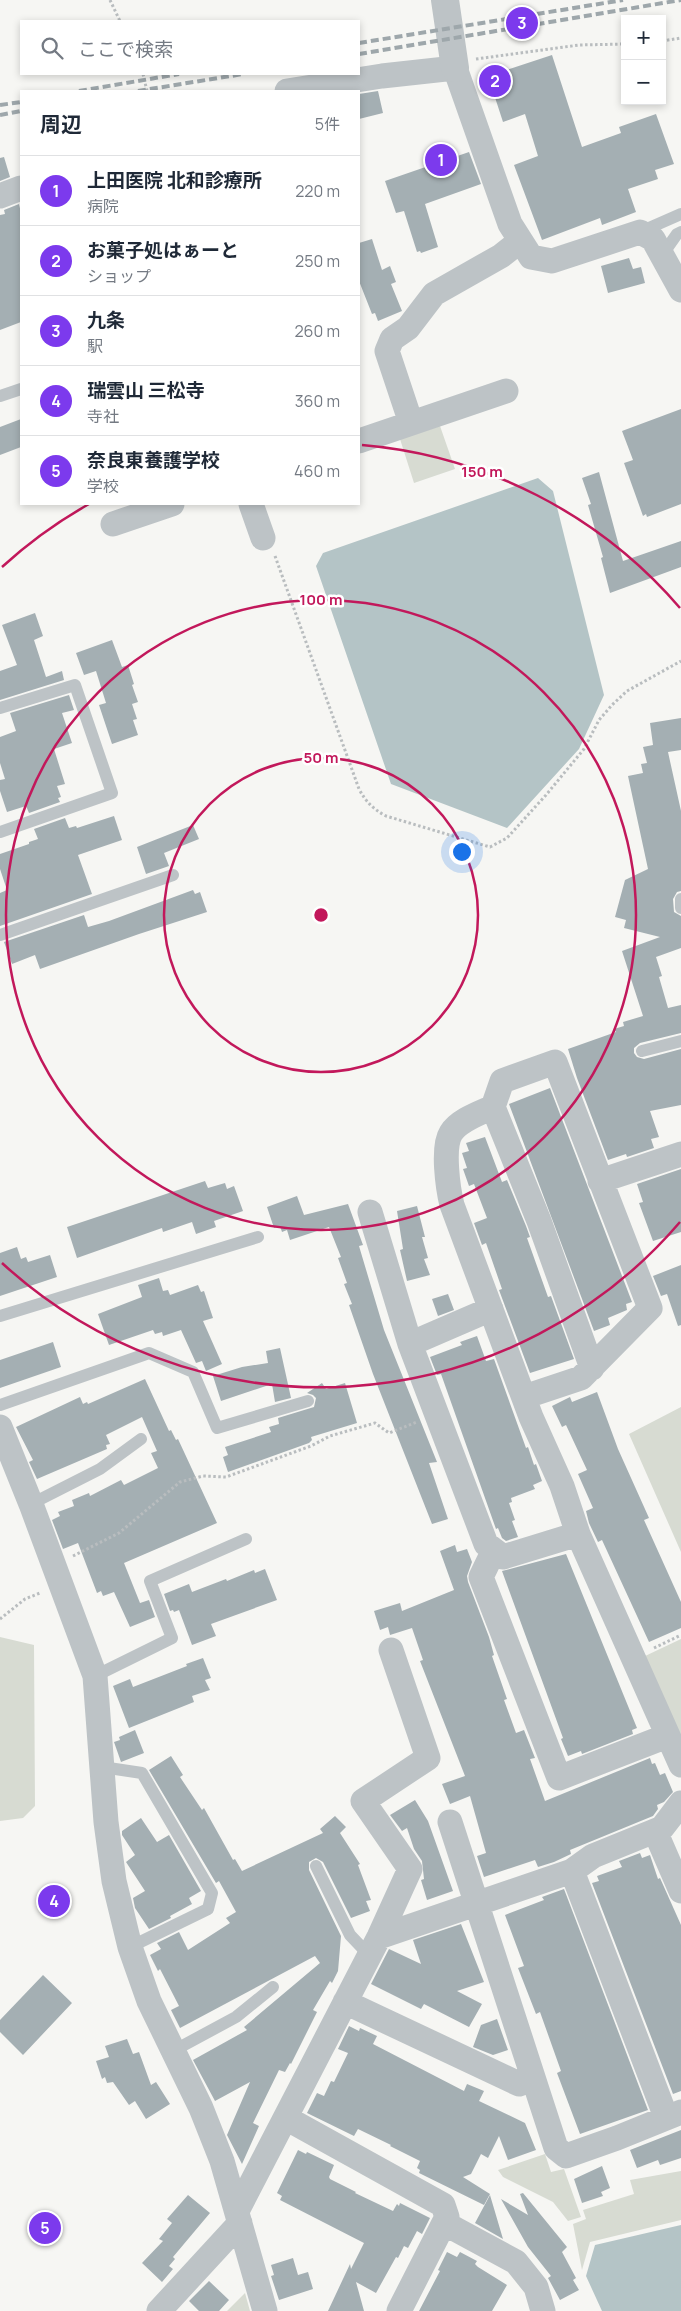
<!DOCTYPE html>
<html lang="ja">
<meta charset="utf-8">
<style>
:root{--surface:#fff;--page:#f6f6f7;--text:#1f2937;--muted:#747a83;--line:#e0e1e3;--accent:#7c3aed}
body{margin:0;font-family:Manrope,"Noto Sans JP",sans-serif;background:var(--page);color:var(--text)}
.controls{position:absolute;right:15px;top:15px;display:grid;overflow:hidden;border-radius:0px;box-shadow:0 2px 8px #0003}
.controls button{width:45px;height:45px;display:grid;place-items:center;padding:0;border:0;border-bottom:1px solid var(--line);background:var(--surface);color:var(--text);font:25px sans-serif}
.you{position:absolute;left:461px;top:851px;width:18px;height:18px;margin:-12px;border:4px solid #fff;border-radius:50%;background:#1a73e8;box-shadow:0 0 0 8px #1a73e833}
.badge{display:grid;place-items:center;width:32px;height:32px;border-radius:50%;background:var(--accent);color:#fff;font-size:16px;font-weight:700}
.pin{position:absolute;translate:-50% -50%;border:2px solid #fff;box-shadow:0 1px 5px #0006}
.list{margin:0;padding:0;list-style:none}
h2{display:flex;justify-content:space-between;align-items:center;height:65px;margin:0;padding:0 20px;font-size:21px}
h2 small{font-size:16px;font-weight:400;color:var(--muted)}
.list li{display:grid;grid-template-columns:32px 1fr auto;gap:15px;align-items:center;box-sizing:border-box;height:70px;padding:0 20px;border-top:1px solid var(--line)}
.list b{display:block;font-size:19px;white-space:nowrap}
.list p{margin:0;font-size:16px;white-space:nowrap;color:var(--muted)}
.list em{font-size:16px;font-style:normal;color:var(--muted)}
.icon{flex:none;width:28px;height:28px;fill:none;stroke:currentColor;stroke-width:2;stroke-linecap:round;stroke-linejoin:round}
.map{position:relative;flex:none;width:681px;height:2311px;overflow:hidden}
.search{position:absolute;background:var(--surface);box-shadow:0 2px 8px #0003;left:20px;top:20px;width:340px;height:55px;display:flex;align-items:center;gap:12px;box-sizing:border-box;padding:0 18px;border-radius:0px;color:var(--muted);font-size:19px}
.panel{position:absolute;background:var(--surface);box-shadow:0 2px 8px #0003;left:20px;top:90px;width:340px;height:415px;border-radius:0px}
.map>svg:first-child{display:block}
.green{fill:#d7dbd2}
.water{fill:#b4c4c6}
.building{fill:#a4afb3}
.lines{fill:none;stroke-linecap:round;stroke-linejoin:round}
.path{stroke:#b9bdbf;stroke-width:3;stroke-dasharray:2.5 2.5;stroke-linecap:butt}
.service{stroke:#bdc3c6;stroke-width:12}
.minor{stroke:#bdc3c6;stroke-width:25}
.tertiary{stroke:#bdc3c6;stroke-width:28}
.rail{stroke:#9ea7ab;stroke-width:4;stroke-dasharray:8 4;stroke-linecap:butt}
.ring{fill:none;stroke:#c2185b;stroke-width:2.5}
.centre{fill:#c2185b;stroke:#fff;stroke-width:2.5}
.ring-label{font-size:15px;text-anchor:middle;font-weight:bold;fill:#c2185b;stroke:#fff;stroke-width:5;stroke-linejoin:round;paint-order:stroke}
</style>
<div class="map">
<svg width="681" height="2311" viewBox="0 0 681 2311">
<rect width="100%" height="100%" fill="#f6f6f3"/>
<path class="green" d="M440 426 455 469 414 483 400 439Z
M681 1407V1552L629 1434Z
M0 1637 34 1645 35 1806 23 1818 0 1821Z
M681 1639V1743L643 1657Z
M545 2154 551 2172 564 2169 581 2217 568 2221 553 2202 503 2177 498 2170Z
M681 2171V2220L590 2242 582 2270 573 2224 586 2219 583 2210 634 2194 630 2180Z
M245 2293 250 2311H227Z"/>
<path class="water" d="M538 478 553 491 604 695 579 749 507 828 391 784 316 566 323 553Z
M681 2225V2311H602L586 2276 595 2245Z"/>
<path class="building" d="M552 55 582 147 621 133 619 127 656 114 674 164 655 170 658 179 628 189 636 212 602 225 600 218 542 240 514 165 538 156 525 114 503 122 488 76Z
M378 91 383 113 359 119V94Z
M469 152 481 184 425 204 438 247 421 253 420 251 417 252 404 211 396 213 385 181Z
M4 157 10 177 0 181V158Z
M19 204 21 213V322L0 330V215L5 214 4 210Z
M372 239 382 270 390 266 396 282 391 284 402 311 378 321 375 313 372 314 359 281V243Z
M629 258 633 269 641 267 645 283 608 293 601 266Z
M681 409V504L647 517 646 514 643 516 624 463 633 460 622 431Z
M21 419V447L0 455V427Z
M599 472 623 561 681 541V567L610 593 601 558 603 557 588 505 591 504 582 478Z
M35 613 43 636 34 640 46 677 62 671 64 680 0 700V671L17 665 2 625Z
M112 640 122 667 128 665 134 684 132 685 138 702 132 704 137 719 133 720 138 735 112 744 99 705 106 703 96 671 84 675 76 653Z
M69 695 74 710 62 713 72 743 54 749 65 784 57 786 61 797 58 798 60 802 29 813 26 806 7 812 0 791V780L5 779 0 763V737L16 731 10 713Z
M681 718V750L668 752 681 811V891L677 892 673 899 674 912 681 916V948L656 957 662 976 659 977 668 1008 681 1005V1033L640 1043 634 1048V1053L637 1057 644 1059 681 1049V1105L650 1111 659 1137 651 1139 654 1148 627 1157 626 1154 608 1160 577 1078 568 1049 616 1032 614 1029 624 1026 623 1022 643 1016 622 951 660 937 624 928 626 920 615 917 625 880 648 869 628 776 643 773 641 764 647 763 643 747 653 745 650 723Z
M114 816 122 840 78 855 92 894 0 926V893L7 890 0 869V854L29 844V842L38 839 34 829 65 818 69 828 76 826 77 828Z
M193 825 199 839 164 853 169 866 146 874 137 847Z
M193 890 195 894 200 892 207 912 139 934 40 969 35 955 12 964 4 942 84 915 88 927 109 921Z
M550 1088 632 1302 626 1304 627 1310 608 1318 610 1325 594 1331 509 1104Z
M485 1137 502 1182 507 1180 526 1226 530 1237 527 1238 548 1297 551 1296 574 1359 530 1373 499 1290 502 1289 486 1243 482 1245 474 1223 487 1218 474 1184 469 1186 463 1169 467 1168 462 1153 469 1151 466 1143Z
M681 1169V1232L653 1241 639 1203 643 1202 637 1184Z
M205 1181 208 1188 225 1183 227 1189 234 1186 243 1211 214 1221 216 1227 196 1234 192 1222 163 1232 162 1228 77 1258 67 1227Z
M297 1196 304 1215 348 1204 363 1245 359 1246 384 1330 437 1462 429 1463 448 1519 432 1524 373 1374 349 1305 352 1304 344 1284 347 1283 338 1258 341 1257 329 1227 290 1240 287 1230 282 1232 280 1226 274 1228 267 1207Z
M417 1206 425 1237H422L428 1258 424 1259 430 1275 407 1281 400 1250 403 1249 397 1211Z
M17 1247 21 1259 26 1257 28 1262 50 1255 57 1277 0 1296V1253Z
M681 1265V1325L678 1326 667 1294 661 1296 653 1276Z
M159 1278 163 1291 168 1290 170 1295 198 1285 201 1292 204 1291 213 1318 203 1321 222 1364 206 1371 202 1361 196 1363 181 1330 163 1336 162 1332 155 1334 153 1330 109 1345 98 1314 142 1297 138 1285Z
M448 1294 454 1310 438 1316 432 1299Z
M477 1336 486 1361 494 1359 526 1448 528 1447 534 1465 536 1464 542 1481 533 1485 535 1489 511 1498 512 1502 509 1503 515 1520 512 1521 518 1537 506 1541 502 1538 498 1528 496 1529 441 1374 437 1375 430 1357 462 1345 460 1342Z
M53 1342 61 1367 0 1388V1360Z
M280 1348 291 1398 275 1402 272 1384 221 1401 213 1376 242 1367 268 1363 266 1351Z
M145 1379 169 1431 171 1430 176 1440 178 1439 217 1523 124 1563 140 1603 149 1600 155 1617 130 1627 114 1592 103 1596 101 1591 97 1593 78 1543 63 1549 52 1520 60 1516 58 1512 74 1506 72 1500 89 1493 90 1496 121 1480 124 1485 158 1468 151 1453 157 1451 142 1417 106 1435 110 1444 106 1445 107 1449 37 1479 29 1462 33 1460 16 1427 80 1397 83 1404 87 1402 88 1404Z
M322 1383 326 1389 345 1383 357 1423 311 1437 312 1440 309 1443 228 1472 223 1457 228 1455 225 1447 271 1432 269 1427 279 1424 278 1418 314 1407 316 1398 313 1395 307 1393Z
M597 1392 618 1449 649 1518 644 1520 681 1602V1628L649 1642 602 1540 598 1542 589 1523 586 1511 593 1508 578 1474 587 1470 566 1425 562 1427 552 1406 570 1397 572 1402Z
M455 1545 457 1552 467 1549 472 1562 467 1576 468 1582 489 1637 494 1655 492 1656 507 1699 504 1700 516 1733 524 1730 535 1758 530 1759 545 1801 650 1758 652 1764 655 1763 660 1775 665 1773 673 1792 664 1802 657 1805 658 1809 653 1816 570 1850 571 1854 554 1862 538 1867 535 1860 484 1877 477 1856 486 1853 470 1796 450 1804 442 1784 465 1776 420 1661 423 1660 412 1628 390 1635 388 1627 380 1630 374 1611 400 1603 402 1611 454 1590 440 1551Z
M566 1554 637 1728 632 1730 633 1734 582 1754 581 1751 568 1756 561 1739 563 1738 502 1571Z
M265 1569 277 1600 211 1624 216 1636 192 1645 179 1610 174 1612 173 1610 170 1611 164 1594 189 1584 192 1592 226 1579 227 1581 254 1570 255 1573Z
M203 1658 211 1678 205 1680 210 1690 192 1696 194 1702 129 1728 113 1686 130 1679 133 1687 187 1666 186 1664Z
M135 1730 144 1753 121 1762 114 1742 120 1740 119 1737Z
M171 1756 183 1775 180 1777 202 1810 204 1808 233 1860 235 1859 242 1871 323 1833 320 1829 335 1816 346 1827 340 1833 360 1864 358 1865 371 1900 366 1901 370 1911 351 1918 323 1862 316 1858 309 1862V1870L341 1936 338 1971 332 1983 330 1981 313 2010 317 2012 291 2064 290 2063 285 2072 279 2070 253 2123 259 2126 242 2164 227 2135 250 2082 215 2101 193 2060 247 2030 244 2027 320 1963 315 1956 180 2028 171 2010 179 2006 160 1969 158 1971 150 1955 161 1949 157 1943 179 1932 188 1950 230 1923 226 1918 236 1912 219 1881 216 1883 149 1770Z
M415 1800 428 1821 453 1891 427 1900 421 1880 424 1879 422 1861 414 1849 407 1828 402 1831 390 1815Z
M141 1818 157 1842 169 1835 201 1891 189 1898 192 1904 170 1916 171 1918 149 1929 135 1908 133 1898 145 1891 126 1862 135 1855 122 1835V1831Z
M640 1853 642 1858 650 1855 658 1879 660 1878 681 1925V2091L673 2094 592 1883 599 1881 597 1876 622 1867 619 1861Z
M564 1889 648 2110 580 2134 557 2073 561 2071 540 2012 536 2014 518 1968 524 1966 505 1915 544 1900 542 1897Z
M461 1924 484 1982 457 1991 482 2004 469 2027 424 2004 421 2009 371 1984 389 1949 421 1964 413 1940Z
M43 1975 72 2003 23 2055 0 2032V2020Z
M497 2019 508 2050 493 2055 473 2047 481 2025Z
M349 2026 359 2031 360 2028 377 2036 373 2044 464 2091 467 2084 484 2091 479 2101 525 2123 536 2150 508 2160 499 2136 488 2158 481 2154 471 2174 463 2177 490 2194 484 2205 419 2173 420 2170 417 2168 420 2161 390 2146 391 2145 358 2129 354 2136 307 2113 317 2093 324 2096 331 2081 334 2082 348 2053 338 2049Z
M127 2039 133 2054 139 2052 151 2085 156 2082 170 2104 146 2119 135 2101 129 2105 113 2082 107 2083 105 2077 102 2079 96 2061 109 2057 105 2046Z
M681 2130V2158L660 2165 658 2160 637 2168 630 2150Z
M298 2150 306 2154 307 2152 334 2165 329 2177 330 2179 356 2192 355 2193 393 2211 397 2204 399 2206 400 2203 430 2218 422 2234 417 2231 408 2248 404 2246 398 2258 396 2257 376 2293 356 2282 364 2311H328L350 2264 351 2269 364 2243 280 2200 282 2196 277 2193Z
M602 2166 610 2188 601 2192 603 2196 582 2203 574 2179Z
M523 2193 567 2247 562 2252 576 2278 573 2280 579 2290 560 2300 548 2278 551 2276 528 2247 501 2199 528 2215 520 2194Z
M188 2195 210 2213 173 2257 175 2259 169 2266 173 2269 162 2282 142 2263 163 2241 159 2239 172 2223 167 2219Z
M490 2195 503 2239 475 2223Z
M447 2252 457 2257 460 2252 477 2261 475 2264 478 2267 507 2285 492 2311H419L440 2271 438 2270Z
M293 2258 298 2275 308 2272 313 2289 279 2300 271 2276 274 2275 271 2265Z
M209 2281 229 2300 219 2311H199L189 2301Z"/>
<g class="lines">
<path class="path" d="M110 0 120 21
M662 41 681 38
M476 59 579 45 625 44
M143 74 147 91
M275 556 359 789C366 802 373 809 386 816L490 847 507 838 546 795 584 749 599 720 612 705 627 691 681 661
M73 1556 119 1533 180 1482 203 1476 226 1477 311 1446 330 1436 375 1423 389 1433 417 1422
M0 1619 25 1599 40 1593
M654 1648 681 1635"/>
<path class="service" d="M640 232 681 214
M663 254 677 234 681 232
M0 396 21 389
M0 708 75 685 112 793 0 832
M681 899V908
M0 935 173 875
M642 1051 681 1041
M0 1316 258 1237
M0 1405 149 1353 193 1372 217 1428 308 1401
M31 1504 100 1469 141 1439
M95 1676 172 1638 150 1581 246 1539
M102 1767 142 1773 212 1893 208 1909 130 1947
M316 1866 350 1935 369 1955
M173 2051 236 2017 273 1987"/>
<path class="minor" d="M287 91 382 76 455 68 510 224 531 257 552 261 640 232 653 239 681 290
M0 196 21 188
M411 423 387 351 392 339 408 328 434 294 501 256 520 241
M359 441 506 391
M251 504 263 538
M113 524 172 504
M493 1107 539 1221 592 1368
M600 1181 681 1154
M370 1212 410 1344 486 1544 503 1557 578 1534
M410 1344 491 1309
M524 1397 581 1378 650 1308 555 1062 502 1081 493 1107C480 1113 459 1120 451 1133 442 1147 448 1189 452 1205L531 1417 562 1486 578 1534 681 1765
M0 1427 31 1504 95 1676 106 1822 114 1881 130 1947 149 2001 201 2108 222 2161 265 2311
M494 1550 481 1577 559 1778 667 1736
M450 1822 556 2148 566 2156 617 2138 681 2112
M655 1831 681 1891
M572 1871 666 2117
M379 1937 572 1871 593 1856 662 1828 681 1803
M345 2002 519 2084 532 2079
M286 2118 443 2205 447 2217 399 2311
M237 2211 379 1937 410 1869 363 1801 428 1758 391 1650
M444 2223 516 2262 536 2287 543 2311
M159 2311 240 2223"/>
<path class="tertiary" d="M445 0 455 68"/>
<path class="rail" d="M359 43 623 0
M359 54 681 0
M79 91 179 74
M138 91 243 74
M0 105 21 102
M0 115 21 111"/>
</g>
<g class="ring">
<circle cx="321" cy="915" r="157"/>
<circle cx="321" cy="915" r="315"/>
<path d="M680 1222A472 472 0 0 1 2 1263M2 567A472 472 0 0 1 89 504M362 445A472 472 0 0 1 680 608"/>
</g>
<circle cx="321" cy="915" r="8" class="centre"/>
<g class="ring-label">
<text x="482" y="477">150 m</text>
<text x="321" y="605">100 m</text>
<text x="321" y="763">50 m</text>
</g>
</svg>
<div class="controls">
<button>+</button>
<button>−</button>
</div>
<div class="you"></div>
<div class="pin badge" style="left:441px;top:160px">1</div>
<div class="pin badge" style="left:495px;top:81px">2</div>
<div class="pin badge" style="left:522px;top:23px">3</div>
<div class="pin badge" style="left:54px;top:1901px">4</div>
<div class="pin badge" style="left:45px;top:2228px">5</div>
<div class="search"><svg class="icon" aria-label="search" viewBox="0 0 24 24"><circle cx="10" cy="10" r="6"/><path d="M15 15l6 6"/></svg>ここで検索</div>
<section class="panel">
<h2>周辺<small>5件</small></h2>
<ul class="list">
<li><span class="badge">1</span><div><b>上田医院 北和診療所</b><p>病院</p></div><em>220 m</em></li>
<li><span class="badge">2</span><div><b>お菓子処はぁーと</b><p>ショップ</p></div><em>250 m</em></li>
<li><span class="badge">3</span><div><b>九条</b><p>駅</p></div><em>260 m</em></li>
<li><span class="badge">4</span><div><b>瑞雲山 三松寺</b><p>寺社</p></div><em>360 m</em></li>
<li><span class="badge">5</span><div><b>奈良東養護学校</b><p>学校</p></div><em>460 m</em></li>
</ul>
</section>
</div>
